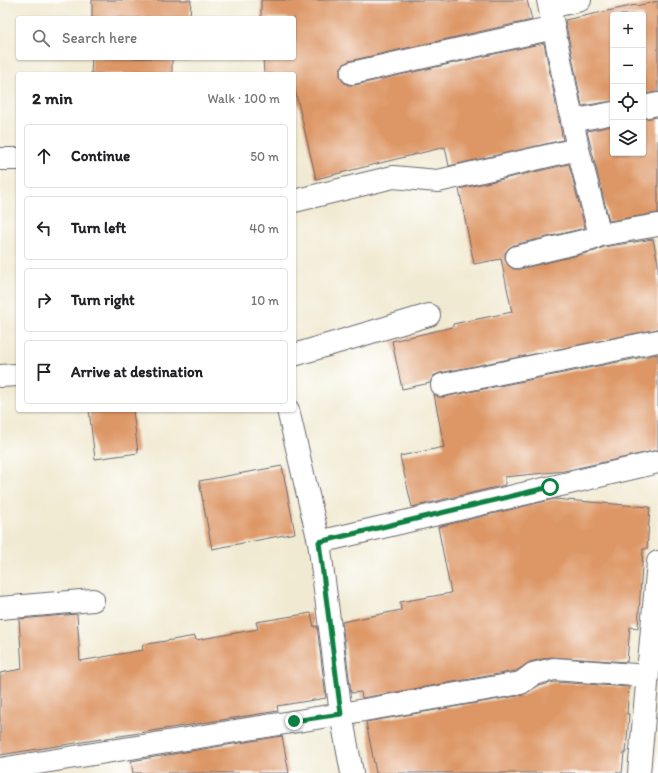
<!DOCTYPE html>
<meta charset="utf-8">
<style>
:root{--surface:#fff;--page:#f6f6f6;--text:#202124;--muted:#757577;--line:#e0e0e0}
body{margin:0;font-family:Itim,sans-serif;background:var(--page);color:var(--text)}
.controls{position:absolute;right:12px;top:12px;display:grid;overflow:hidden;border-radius:4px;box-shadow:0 1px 3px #0004}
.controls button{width:36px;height:36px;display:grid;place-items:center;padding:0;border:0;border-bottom:1px solid var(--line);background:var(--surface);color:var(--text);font:20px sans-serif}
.stop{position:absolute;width:12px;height:12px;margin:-9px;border:3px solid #0b8043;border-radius:50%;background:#fff}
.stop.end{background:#0b8043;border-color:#fff;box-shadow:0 1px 4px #0008}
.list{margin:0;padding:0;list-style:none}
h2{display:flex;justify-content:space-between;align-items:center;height:52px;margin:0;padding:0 16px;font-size:17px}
h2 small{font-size:13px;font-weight:400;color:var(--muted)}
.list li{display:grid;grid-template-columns:26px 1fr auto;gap:12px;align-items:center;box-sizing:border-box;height:64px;margin:0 8px 8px;padding:0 8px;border:1px solid var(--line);border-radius:4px}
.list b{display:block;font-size:15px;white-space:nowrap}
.list em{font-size:13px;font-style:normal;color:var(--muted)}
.icon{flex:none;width:22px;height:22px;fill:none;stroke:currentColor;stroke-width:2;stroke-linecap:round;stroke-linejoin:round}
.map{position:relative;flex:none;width:658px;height:773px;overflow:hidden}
.search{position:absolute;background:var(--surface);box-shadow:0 1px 3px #0004;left:16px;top:16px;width:280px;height:44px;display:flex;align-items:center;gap:10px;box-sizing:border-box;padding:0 14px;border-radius:4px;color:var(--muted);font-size:15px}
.panel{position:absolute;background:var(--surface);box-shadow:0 1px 3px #0004;left:16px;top:72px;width:280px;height:340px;border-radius:4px}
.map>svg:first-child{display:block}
.building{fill:#dd9665}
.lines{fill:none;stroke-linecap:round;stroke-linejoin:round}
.minor-casing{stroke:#6a6870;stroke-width:24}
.minor{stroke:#fff;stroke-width:22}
.route{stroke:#0b8043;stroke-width:5}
</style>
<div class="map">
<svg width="658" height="773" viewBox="0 0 658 773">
<rect width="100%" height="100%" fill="#fff"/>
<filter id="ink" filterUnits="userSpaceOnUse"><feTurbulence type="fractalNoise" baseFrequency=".025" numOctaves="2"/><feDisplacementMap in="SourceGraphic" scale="8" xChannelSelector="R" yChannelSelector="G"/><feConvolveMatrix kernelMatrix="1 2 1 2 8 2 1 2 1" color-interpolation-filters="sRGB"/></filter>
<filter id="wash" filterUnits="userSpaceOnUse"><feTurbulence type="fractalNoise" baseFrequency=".012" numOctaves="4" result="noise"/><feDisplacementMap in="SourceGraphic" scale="16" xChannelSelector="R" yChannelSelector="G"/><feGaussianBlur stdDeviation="0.9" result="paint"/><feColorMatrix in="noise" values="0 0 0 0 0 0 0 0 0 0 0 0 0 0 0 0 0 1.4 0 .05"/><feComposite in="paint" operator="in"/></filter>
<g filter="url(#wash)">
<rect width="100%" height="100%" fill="#f1ead2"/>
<g id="blocks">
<path class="building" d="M92 0H191L190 18H92Z
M261 0H527L532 20 349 61 344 64 340 69V76L343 82 348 85H355L544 43 563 140 449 166 445 147 316 179 294 85V74H264L263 58H294V18H261Z
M658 1V92L643 94V15H613V101L582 106 565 20 636 5V6Z
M92 58H190V59H172V74H91Z
M658 117V213L609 221 587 131 613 126V153H643V119Z
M569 164 585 228 514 245 509 248 505 253V260L508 265 513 269H520L595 251 604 247 653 239 658 263V329L440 373 433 376 430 383 402 389 392 341 453 327V324L512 312 501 259 474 264 459 189Z
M658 354V450L564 471 505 477V485L412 507 400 456 444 447 434 394 438 397H444Z
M89 410H133L138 453 95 459Z
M282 466 295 533 212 549 199 481Z
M554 499 650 507 647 549H643L638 628 630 627 627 662 551 657 530 662 516 671 362 698 361 692 351 693 342 622 401 610 400 602 451 593 438 527Z
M311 613 314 627 317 626 326 698 277 706 278 711 0 755V673L22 669 19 619 77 614 80 661 143 650 142 645 195 636 196 640 258 629 256 622Z
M555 682 629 687 627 714H629L626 753H624L622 773H376L366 722 523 695 538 686Z
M282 736 289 773H133L131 761Z"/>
</g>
</g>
<g filter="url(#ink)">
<use href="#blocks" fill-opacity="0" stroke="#6a6870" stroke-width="1"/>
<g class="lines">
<defs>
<path id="minor" d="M548 0 578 149 600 235
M550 7 580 0
M352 73 554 28
M643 107 658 104
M572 121 613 113
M0 159H18
M294 201 393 177 438 181 578 149
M517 257 592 239 600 235 658 225
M294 355 429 315
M0 376 18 375
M442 385 658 341
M288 410 319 542 341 714 352 773
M319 542 658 462
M0 608 93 600
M0 769 341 714 521 683 533 674 554 669 648 676
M639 773 658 562"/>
</defs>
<use href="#minor" class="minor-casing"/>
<use href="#minor" class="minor"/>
</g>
</g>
<g class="lines" filter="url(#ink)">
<path class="route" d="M294 721 341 714 319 542 550 487"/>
</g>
</svg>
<div class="controls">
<button>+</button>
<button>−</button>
<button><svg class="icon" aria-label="locate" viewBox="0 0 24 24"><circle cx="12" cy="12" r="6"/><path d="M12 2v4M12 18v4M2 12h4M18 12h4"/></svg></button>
<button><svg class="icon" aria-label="layers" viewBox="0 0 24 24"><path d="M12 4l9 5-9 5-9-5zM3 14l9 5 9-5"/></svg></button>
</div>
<div class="stop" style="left:550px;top:487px"></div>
<div class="stop end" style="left:294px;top:721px"></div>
<div class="search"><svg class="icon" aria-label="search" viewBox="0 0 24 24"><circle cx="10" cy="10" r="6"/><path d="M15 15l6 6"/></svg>Search here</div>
<section class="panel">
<h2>2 min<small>Walk · 100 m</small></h2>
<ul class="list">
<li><svg class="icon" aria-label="ahead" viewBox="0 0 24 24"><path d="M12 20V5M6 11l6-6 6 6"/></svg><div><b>Continue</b></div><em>50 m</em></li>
<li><svg class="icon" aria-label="left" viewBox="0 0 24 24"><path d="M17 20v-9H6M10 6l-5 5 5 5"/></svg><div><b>Turn left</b></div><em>40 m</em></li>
<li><svg class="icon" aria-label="right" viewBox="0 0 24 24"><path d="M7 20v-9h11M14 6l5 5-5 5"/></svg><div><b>Turn right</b></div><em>10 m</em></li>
<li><svg class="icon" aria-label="arrive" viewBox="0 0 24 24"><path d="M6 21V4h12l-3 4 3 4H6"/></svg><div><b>Arrive at destination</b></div></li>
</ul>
</section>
</div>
